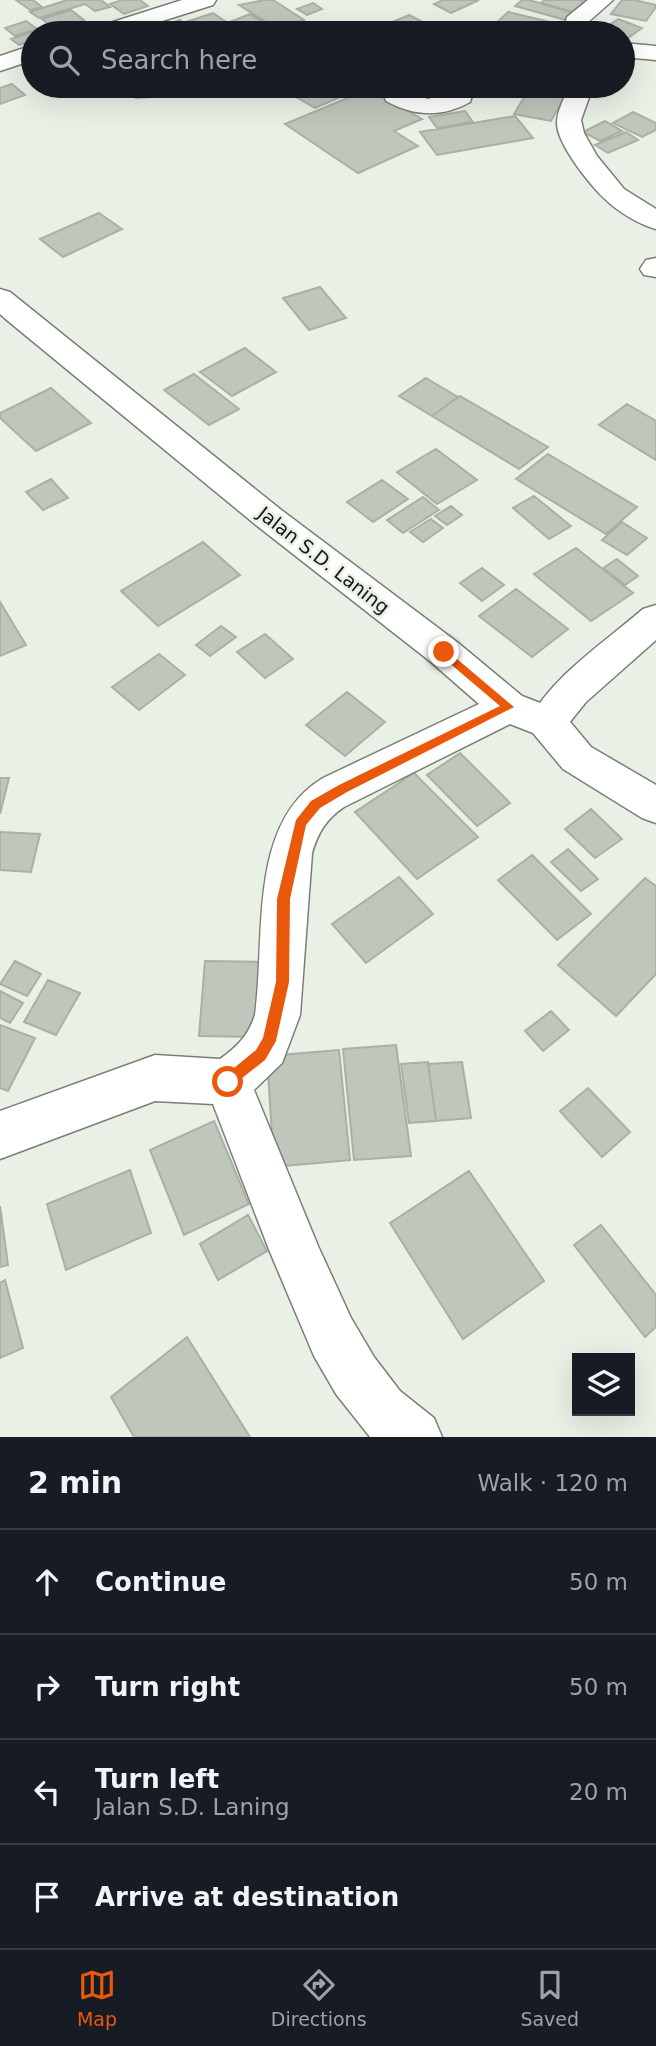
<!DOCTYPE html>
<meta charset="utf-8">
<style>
:root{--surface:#171b24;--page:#20242c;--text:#f1f3f6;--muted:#9ea1a6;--line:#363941;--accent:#ea580c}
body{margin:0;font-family:"DejaVu Sans",sans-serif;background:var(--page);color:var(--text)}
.controls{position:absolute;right:21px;bottom:21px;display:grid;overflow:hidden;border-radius:0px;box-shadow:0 7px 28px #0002}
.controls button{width:63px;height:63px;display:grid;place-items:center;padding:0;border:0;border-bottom:2px solid var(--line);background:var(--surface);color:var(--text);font:35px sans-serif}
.stop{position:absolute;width:21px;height:21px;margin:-16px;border:5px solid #ea580c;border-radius:50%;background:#fff}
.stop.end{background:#ea580c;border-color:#fff;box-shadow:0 2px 7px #0008}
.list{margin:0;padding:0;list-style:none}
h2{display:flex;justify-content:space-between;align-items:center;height:91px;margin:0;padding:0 28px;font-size:30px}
h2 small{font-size:23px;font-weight:400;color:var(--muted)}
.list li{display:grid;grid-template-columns:46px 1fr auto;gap:21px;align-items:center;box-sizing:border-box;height:105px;padding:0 28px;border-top:2px solid var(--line)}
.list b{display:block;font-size:26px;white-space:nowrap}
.list p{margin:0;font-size:23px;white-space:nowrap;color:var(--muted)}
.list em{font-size:23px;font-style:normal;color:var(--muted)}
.icon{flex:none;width:38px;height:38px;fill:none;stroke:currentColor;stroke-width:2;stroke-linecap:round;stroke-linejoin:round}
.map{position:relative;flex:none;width:656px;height:1437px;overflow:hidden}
.search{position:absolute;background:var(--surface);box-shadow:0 7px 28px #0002;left:21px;right:21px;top:21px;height:77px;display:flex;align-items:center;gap:18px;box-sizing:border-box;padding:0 24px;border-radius:38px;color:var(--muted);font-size:26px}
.sheet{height:511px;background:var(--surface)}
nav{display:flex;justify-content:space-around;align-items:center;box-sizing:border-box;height:98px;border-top:2px solid var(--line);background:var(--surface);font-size:19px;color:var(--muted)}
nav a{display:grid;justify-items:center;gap:4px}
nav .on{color:var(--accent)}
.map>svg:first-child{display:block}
.building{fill:#bfc6bb;stroke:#a9b0a5;stroke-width:2}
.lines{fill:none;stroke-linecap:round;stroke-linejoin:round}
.street-casing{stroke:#797f75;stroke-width:3}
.secondary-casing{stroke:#797f75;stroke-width:3}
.street{fill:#fff;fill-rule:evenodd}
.secondary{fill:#fff;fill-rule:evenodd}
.route{fill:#ea580c}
.labels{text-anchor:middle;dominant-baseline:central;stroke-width:5;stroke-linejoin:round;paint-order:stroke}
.street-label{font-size:19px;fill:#141713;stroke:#e9f1e6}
</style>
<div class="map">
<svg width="656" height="1437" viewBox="0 0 656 1437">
<rect width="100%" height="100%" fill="#e9f1e6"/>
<path class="building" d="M16 0H33L42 7 30 10Z
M67 0H101L110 7 95 11 85 4 39 18 30 12Z
M122 0H140L148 6 124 14 110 4Z
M265 0H273L304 20 277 29 239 5Z
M443 0H479L451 13 434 4Z
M522 0H529L577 14 569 21 515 6Z
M545 0H580L585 1 573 12 541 3Z
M622 0H634L656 5V7L646 21 611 14Z
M313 3 322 9 307 15 297 9Z
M71 10 84 20 73 24 83 31 61 33 42 19Z
M508 12 563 25 557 32 550 30 547 33H499L488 31Z
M213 13 226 22 193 33 184 29 176 32 165 25 180 20 183 23Z
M250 14 262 22 234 33H202Z
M409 15 444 33H366Z
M618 19 642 28 625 40 623 33 600 31Z
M26 21 37 29 15 36 5 28Z
M159 21 176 32 151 33 142 27Z
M41 29 47 33H33V41L19 45 11 39Z
M12 84 25 95 0 104V88Z
M150 86H168L170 96 136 98V89L150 88Z
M223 86H248L249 95 224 97Z
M277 86H366L315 108Z
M531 86H571L551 121 514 114Z
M371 88 422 119 394 131 418 146 358 173 285 124Z
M465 111 473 122 437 128 429 117Z
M633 112 656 123V130L642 137 613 123Z
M515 116 533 138 437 155 420 132Z
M605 121 622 131 600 141 583 132Z
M626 132 638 140 608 153 595 145Z
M99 213 122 229 63 257 40 239Z
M320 287 346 318 309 330 283 298Z
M245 348 276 372 232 396 200 372Z
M194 374 239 409 209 425 164 390Z
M426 378 458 397 432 416 399 396Z
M51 388 91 423 36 451 0 418V413Z
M460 396 548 447 519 469 432 416Z
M627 404 656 421V460L599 425Z
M436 449 477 480 437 504 397 472Z
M548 454 637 507 606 534 516 479Z
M51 479 68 498 43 510 26 492Z
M382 480 408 499 373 522 347 502Z
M534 496 571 526 549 539 513 508Z
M423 497 439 510 403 533 387 520Z
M451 506 462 515 447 525 435 516Z
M431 519 443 528 423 542 410 532Z
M622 522 647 538 627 555 602 540Z
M203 542 240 575 158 626 121 591Z
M576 548 633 593 591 621 534 574Z
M617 559 638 576 625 585 603 568Z
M482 568 504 585 482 601 460 583Z
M516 589 568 629 532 657 479 616Z
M0 602 26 645 0 656Z
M221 626 236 637 210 656 196 645Z
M265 634 293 659 265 678 237 652Z
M159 654 185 675 139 710 112 687Z
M347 692 385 722 345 756 306 725Z
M460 753 510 803 477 826 427 775Z
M414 773 478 837 417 879 355 812Z
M0 778H9L0 814Z
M591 809 622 839 595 858 565 829Z
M0 832 40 834 31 872 0 870Z
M568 849 598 879 581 891 551 862Z
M532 855 591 914 557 940 498 880Z
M399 877 433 914 366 963 332 924Z
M645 878 656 886V974L616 1016 558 965Z
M15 961 41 974 27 996 0 984Z
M205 961 264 962 260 1037 199 1036Z
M48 980 80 993 56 1035 24 1022Z
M0 991 23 1003 10 1023 0 1018Z
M551 1011 569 1030 543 1051 525 1031Z
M0 1025 35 1038 8 1091 0 1088Z
M396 1045 411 1156 354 1160 343 1049Z
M339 1050 350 1160 274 1167 267 1056Z
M428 1062 436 1121 409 1123 401 1064Z
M462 1062 471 1118 436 1121 428 1064Z
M588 1088 630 1132 602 1157 560 1111Z
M214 1121 249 1204 184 1235 150 1150Z
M130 1170 151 1233 66 1270 47 1204Z
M469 1171 544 1281 463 1339 390 1223Z
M0 1206 8 1265 0 1267Z
M248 1215 267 1251 218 1280 200 1244Z
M601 1225 656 1295V1327L645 1337 574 1245Z
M5 1280 23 1348 0 1358V1283Z
M187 1337 250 1437H134L111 1397Z"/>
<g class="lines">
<defs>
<path id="street" d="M182 0H216L213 5 124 33H91L94 28Z
M588 0H613L586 24 585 33H563L567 17Z
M623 43 656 46V60L623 57Z
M33 45V60L0 71V56Z
M380 86H404L406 92 428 99 449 93 451 86H475L470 102C442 118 413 116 386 101Z
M569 86H593L581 120 584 133 597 156 624 189 656 209V229C640 225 617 211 605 199 590 185 556 143 557 122 557 111 565 97 569 86Z
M656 258V277L644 275 640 269 646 260Z
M0 289 10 292 280 509 457 642 522 696 561 711 591 747 656 785V823L642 818 563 769 533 733 510 724 344 807C326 819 318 833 312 853L300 1015 282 1063 254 1090 318 1246 351 1318 374 1357 400 1391 434 1418 442 1437H370L336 1394 314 1356 270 1252 213 1104 155 1101 0 1159V1111L155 1055 220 1059C238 1046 248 1036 255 1015 266 939 247 823 323 778L479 704 431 662 256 525 8 321 0 314Z"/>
<path id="secondary" d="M656 605V640L586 702 561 733 547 737 533 733 528 722C552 676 604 643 643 609Z"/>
</defs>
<use href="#street" class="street-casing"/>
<use href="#secondary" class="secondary-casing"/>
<use href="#street" class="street"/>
<use href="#secondary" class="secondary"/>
</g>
<path class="route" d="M444 648 514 707 347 792 320 808 306 825 290 899 289 982 276 1041 265 1060 232 1086H223V1077L256 1050 263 1038 276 982 277 899 296 820 311 801 339 785 500 706 440 655 438 652Z"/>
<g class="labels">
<g class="street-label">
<text transform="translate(324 560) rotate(38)">Jalan S.D. Laning</text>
</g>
</g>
</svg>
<div class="controls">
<button><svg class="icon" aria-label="layers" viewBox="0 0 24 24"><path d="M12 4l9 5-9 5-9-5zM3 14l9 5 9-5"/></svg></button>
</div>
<div class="stop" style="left:228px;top:1082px"></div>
<div class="stop end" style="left:444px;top:652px"></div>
<div class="search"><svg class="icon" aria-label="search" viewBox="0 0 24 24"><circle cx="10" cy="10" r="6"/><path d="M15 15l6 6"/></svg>Search here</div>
</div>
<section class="sheet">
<h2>2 min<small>Walk · 120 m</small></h2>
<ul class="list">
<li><svg class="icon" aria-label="ahead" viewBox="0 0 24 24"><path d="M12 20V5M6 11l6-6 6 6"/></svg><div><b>Continue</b></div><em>50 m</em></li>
<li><svg class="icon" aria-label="right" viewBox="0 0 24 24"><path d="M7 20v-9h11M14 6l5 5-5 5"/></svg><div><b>Turn right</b></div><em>50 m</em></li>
<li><svg class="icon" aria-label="left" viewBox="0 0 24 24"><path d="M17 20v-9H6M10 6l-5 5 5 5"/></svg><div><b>Turn left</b><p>Jalan S.D. Laning</p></div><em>20 m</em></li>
<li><svg class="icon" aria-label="arrive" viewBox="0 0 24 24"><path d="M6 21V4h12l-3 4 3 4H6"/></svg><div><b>Arrive at destination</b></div></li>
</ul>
</section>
<nav>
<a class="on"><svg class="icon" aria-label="map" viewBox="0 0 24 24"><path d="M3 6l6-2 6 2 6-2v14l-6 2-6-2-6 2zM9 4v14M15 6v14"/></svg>Map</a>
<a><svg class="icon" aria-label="directions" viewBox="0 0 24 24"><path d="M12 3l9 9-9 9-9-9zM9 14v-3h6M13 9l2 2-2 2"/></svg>Directions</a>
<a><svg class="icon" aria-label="saved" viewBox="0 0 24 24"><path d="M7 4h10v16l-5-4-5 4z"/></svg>Saved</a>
</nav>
